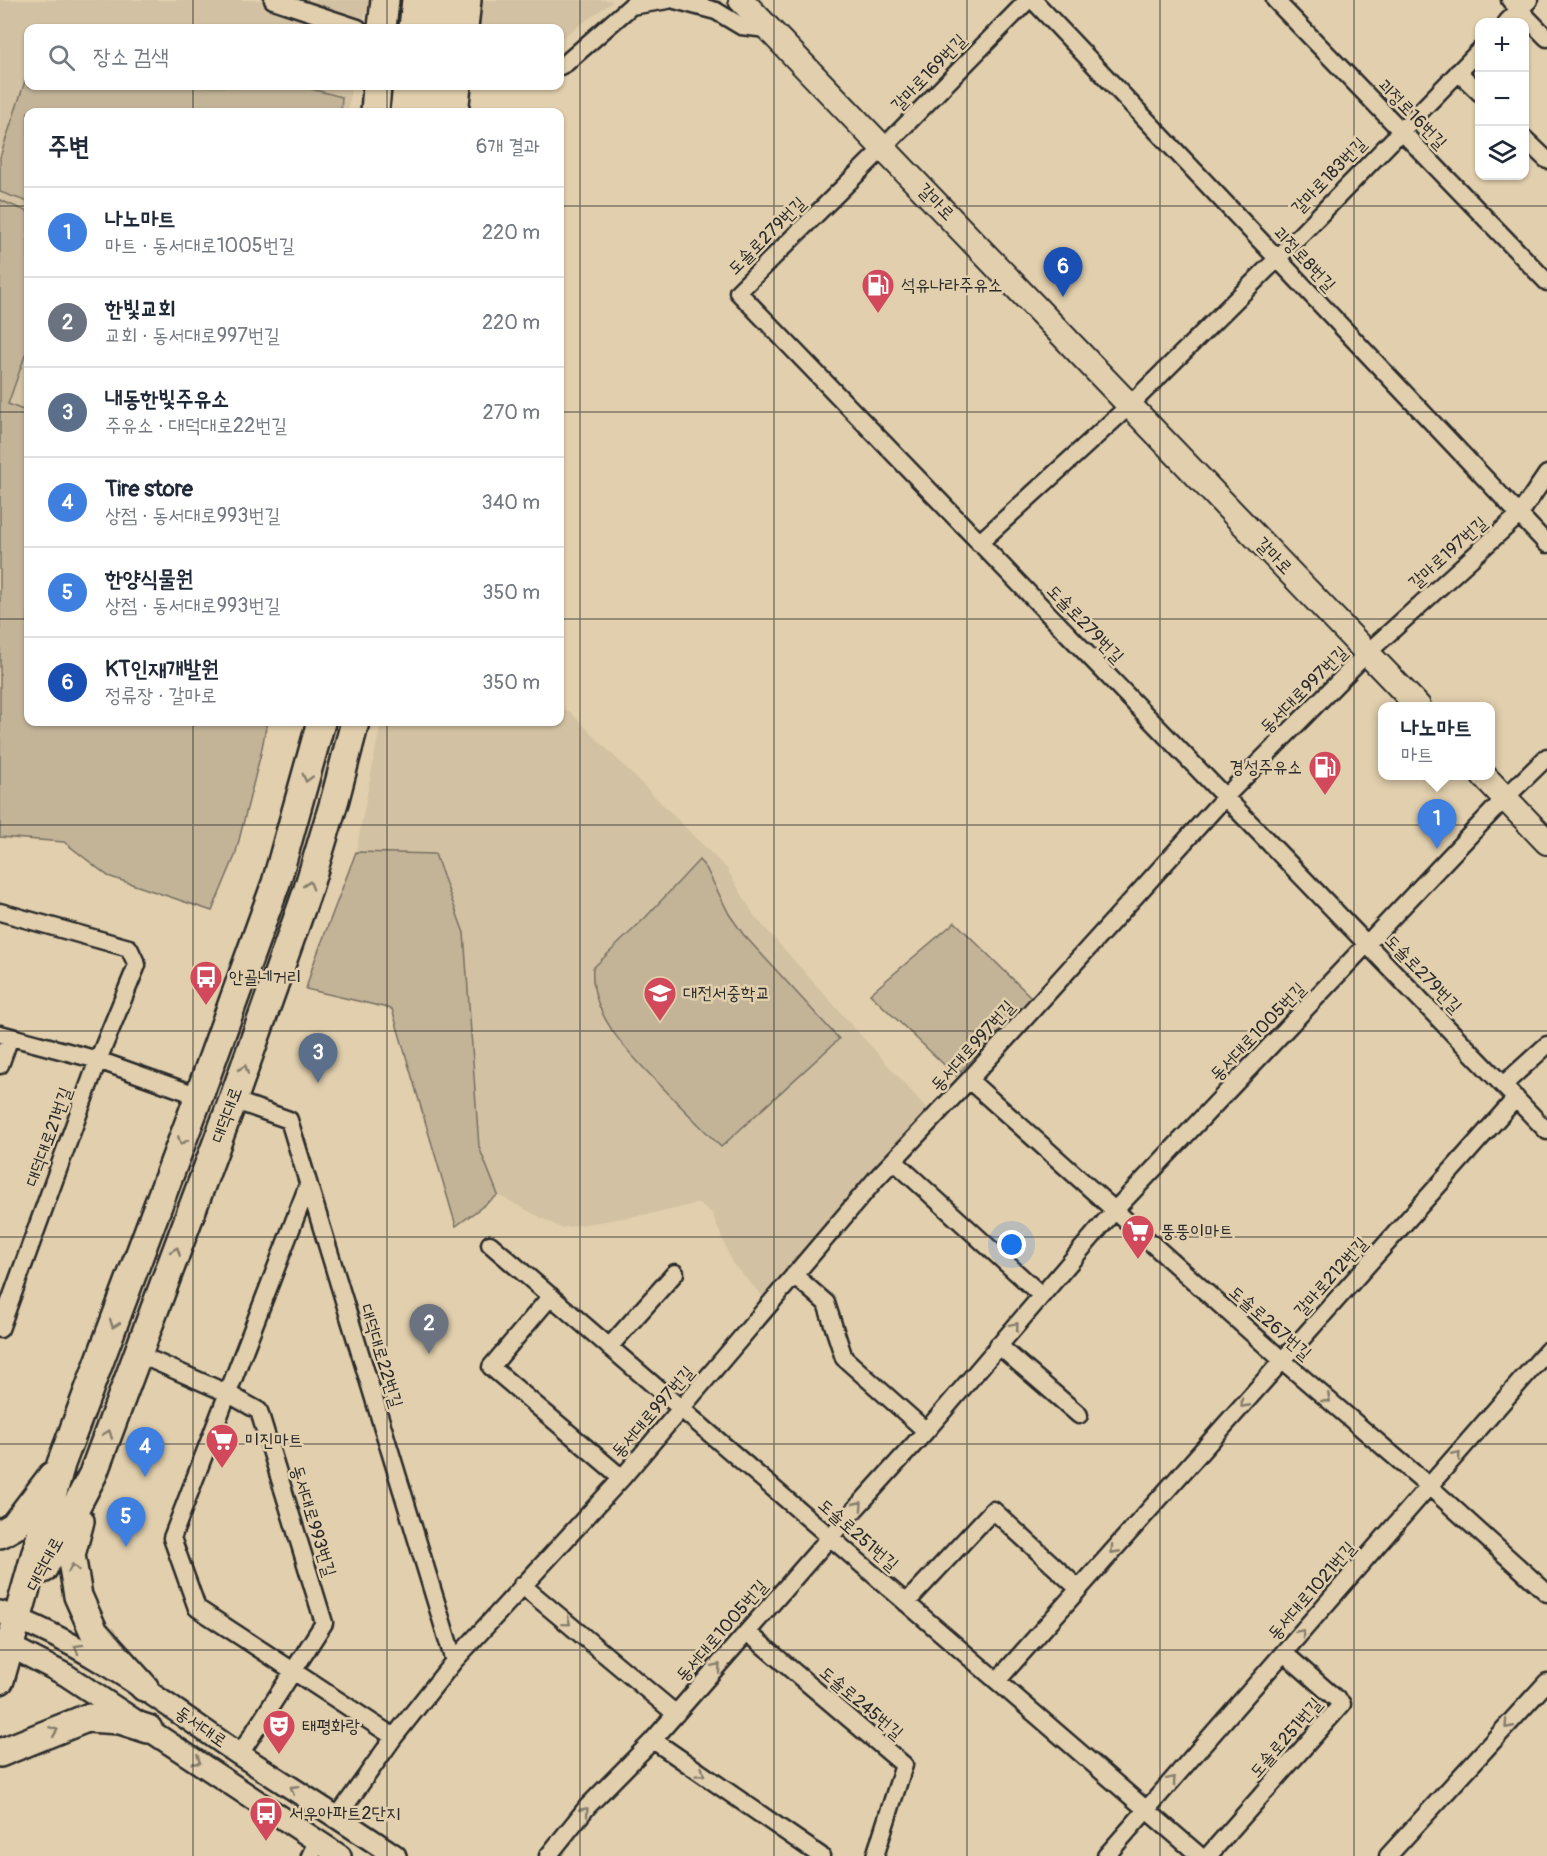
<!DOCTYPE html>
<html lang="ko">
<meta charset="utf-8">
<style>
:root{--surface:#fff;--page:#f6f6f7;--text:#1f2937;--muted:#747a83;--line:#e0e1e3;--accent:#d1495b}
body{margin:0;font-family:Pangolin,"Poor Story",sans-serif;background:var(--page);color:var(--text)}
.controls{position:absolute;right:18px;top:18px;display:grid;overflow:hidden;border-radius:12px;box-shadow:0 2px 4px #0004}
.controls button{width:54px;height:54px;display:grid;place-items:center;padding:0;border:0;border-bottom:2px solid var(--line);background:var(--surface);color:var(--text);font:30px sans-serif}
.you{position:absolute;left:1012px;top:1245px;width:21px;height:21px;margin:-15px;border:4px solid #fff;border-radius:50%;background:#1a73e8;box-shadow:0 0 0 9px #1a73e833}
.badge{display:grid;place-items:center;width:39px;height:39px;border-radius:50%;background:var(--accent);color:#fff;font-size:20px;font-weight:700}
.pin{position:absolute;translate:-50% -50px;filter:drop-shadow(0 2px 3px #0008)}
.pin::after{content:'';position:absolute;top:32px;width:21px;height:18px;background:inherit;clip-path:polygon(0 0,100% 0,50% 100%)}
.popup{position:absolute;left:1378px;top:702px;width:117px;height:78px;box-sizing:border-box;display:grid;place-content:center;border-radius:12px;background:var(--surface);filter:drop-shadow(0 2px 4px #0005);font-size:20px;white-space:nowrap;color:var(--muted)}
.popup b{font-size:22px;color:var(--text)}
.popup::after{content:'';position:absolute;left:50%;top:100%;margin-left:-12px;border:12px solid transparent;border-top-color:var(--surface)}
.list{margin:0;padding:0;list-style:none}
h2{display:flex;justify-content:space-between;align-items:center;height:78px;margin:0;padding:0 24px;font-size:26px}
h2 small{font-size:20px;font-weight:400;color:var(--muted)}
.list li{display:grid;grid-template-columns:39px 1fr auto;gap:18px;align-items:center;box-sizing:border-box;height:90px;padding:0 24px;border-top:2px solid var(--line)}
.list b{display:block;font-size:22px;white-space:nowrap}
.list p{margin:0;font-size:20px;white-space:nowrap;color:var(--muted)}
.list em{font-size:20px;font-style:normal;color:var(--muted)}
.icon{flex:none;width:33px;height:33px;fill:none;stroke:currentColor;stroke-width:2;stroke-linecap:round;stroke-linejoin:round}
.map{position:relative;flex:none;width:1547px;height:1856px;overflow:hidden}
.search{position:absolute;background:var(--surface);box-shadow:0 2px 4px #0004;left:24px;top:24px;width:540px;height:66px;display:flex;align-items:center;gap:15px;box-sizing:border-box;padding:0 21px;border-radius:12px;color:var(--muted);font-size:22px}
.panel{position:absolute;background:var(--surface);box-shadow:0 2px 4px #0004;left:24px;top:108px;width:540px;height:618px;border-radius:12px}
.map>svg:first-child{display:block}
.built{fill:#d2c1a2}
.green{fill:#c3b498;stroke:#777062;stroke-width:1.5}
.lines{fill:none;stroke-linecap:round;stroke-linejoin:round}
.minor-casing{stroke:#2b2b2b;stroke-width:21}
.tertiary-casing{stroke:#2b2b2b;stroke-width:26}
.secondary-casing{stroke:#2b2b2b;stroke-width:28}
.primary-casing{stroke:#2b2b2b;stroke-width:32}
.minor{stroke:#e1cfad;stroke-width:16}
.tertiary{stroke:#e1cfad;stroke-width:21}
.secondary{stroke:#e1cfad;stroke-width:24}
.primary{stroke:#e1cfad;stroke-width:27}
.oneway{stroke:#867d6c}
.grid{fill:none;stroke:#2b2b2b;stroke-width:1.5;stroke-opacity:0.55}
.labels{text-anchor:middle;dominant-baseline:central;stroke-width:5;stroke-linejoin:round;paint-order:stroke}
.street-label{font-size:18px;fill:#2b2b2b;stroke:#e1cfad}
.poi-label{font-size:18px;fill:#2b2b2b;stroke:#e1cfad;text-anchor:start}
</style>
<div class="map">
<svg width="1547" height="1856" viewBox="0 0 1547 1856">
<rect width="100%" height="100%" fill="#e1cfad"/>
<filter id="ink" filterUnits="userSpaceOnUse"><feTurbulence type="fractalNoise" baseFrequency=".0167" numOctaves="2"/><feDisplacementMap in="SourceGraphic" scale="12" xChannelSelector="R" yChannelSelector="G"/><feConvolveMatrix kernelMatrix="1 2 1 2 8 2 1 2 1" color-interpolation-filters="sRGB"/></filter>
<g filter="url(#ink)">
<path class="built" d="M0 0H610L612 2 560 39V28H422L366 10 362 28H28V86H351L348 112H28V212L0 200Z
M28 347V412L8 404Z
M560 710 569 711 727 869 755 917 929 1111 766 1300 732 1263 712 1213 698 1203 666 1211 561 1228 498 1195 479 1147 464 933 435 854 356 852 381 722H560Z"/>
<path class="green" d="M28 72V86H300L342 97 341 112H28V202L0 192V157Z
M0 200 28 212V347L8 404 28 412V722H267L261 753 235 856 212 911 108 876 64 842 0 837Z
M356 852 435 854 464 933 479 1147 498 1195 456 1226 392 1009 306 989 313 965Z
M699 860 706 868 729 914 743 934 839 1039 721 1147C702 1128 684 1110 666 1091 634 1058 589 1018 593 968L645 918Z
M955 922 1033 999 956 1076 870 994Z"/>
<g class="lines">
<defs>
<path id="minor" d="M273 0 358 28
M675 0 716 11 741 26 767 29
M1028 0 884 147 738 292 1547 1131
M1033 0 1547 544
M1275 0 1547 282
M1510 0 1547 38
M631 6 668 0
M1507 22 1529 0
M560 66 566 63 638 0
M1458 72 1480 93
M1524 138 1547 160
M979 543 1130 405 1277 259 1480 50
M0 912 129 948 137 965 98 1060 0 1329
M0 1034 98 1060 199 1096
M0 1065 10 1037
M969 1080 1283 1361 1429 1486 1547 1593
M1503 1085 1547 1045
M233 1100 289 1120 454 1661
M894 1161 1041 1295
M308 1185 172 1538 197 1608 394 1737
M490 1244 1200 1856
M794 1275 826 1303 844 1358 926 1431
M551 1296 491 1367 622 1478
M998 1345 1079 1415
M609 1347 675 1273
M138 1354 227 1393 259 1411 324 1623 240 1754
M522 1585 676 1714
M906 1603 993 1510 1079 1589
M747 1632 904 1765 875 1856
M997 1681 1516 1098
M653 1740 821 1856
M338 1816 394 1737 454 1661 622 1478 876 1179 969 1080 1225 797 1367 653 1519 515 1547 474
M310 1856 318 1840
M548 1856 588 1806 653 1740 830 1537 926 1431 1114 1211 1505 798 1547 757
M1106 1856 1547 1351
M1208 1856 1342 1704 1284 1653
M1388 1856 1547 1682"/>
<path id="tertiary" d="M0 1612C88 1644 162 1702 239 1754 291 1788 344 1821 395 1856
M0 1641 66 1675 340 1856"/>
<path id="secondary" d="M741 0 1418 706
M1484 776 1547 842"/>
<path id="primary" d="M382 28 385 0
M413 28 416 0
M437 28 440 0
M464 28 467 0
M375 112 377 86
M404 112 407 86
M429 112 431 86
M454 112 457 86
M80 1521 71 1555 78 1596 94 1632 144 1687
M0 1534 14 1526 52 1476
M43 1569 93 1474 233 1100 307 892 335 799 355 722
M0 1680 61 1464 199 1096 276 883 321 722
M0 1753 87 1718 120 1720 148 1729"/>
</defs>
<use href="#minor" class="minor-casing"/>
<use href="#tertiary" class="tertiary-casing"/>
<use href="#secondary" class="secondary-casing"/>
<use href="#primary" class="primary-casing"/>
<use href="#minor" class="minor"/>
<use href="#tertiary" class="tertiary"/>
<use href="#secondary" class="secondary"/>
<use href="#primary" class="primary"/>
</g>
<defs><path id="oneway-chevron" d="M-2-3.5L2.5 0L-2 3.5" fill="none" stroke-width="1.6" stroke-linecap="round" stroke-linejoin="round" transform="scale(1.5)"/></defs>
<g class="oneway">
<use href="#oneway-chevron" transform="translate(307 778) rotate(105)"/>
<use href="#oneway-chevron" transform="translate(309 885) rotate(-73)"/>
<use href="#oneway-chevron" transform="translate(244 1069) rotate(-70)"/>
<use href="#oneway-chevron" transform="translate(182 1141) rotate(111)"/>
<use href="#oneway-chevron" transform="translate(176 1251) rotate(-69)"/>
<use href="#oneway-chevron" transform="translate(114 1324) rotate(111)"/>
<use href="#oneway-chevron" transform="translate(1015 1326) rotate(-50)"/>
<use href="#oneway-chevron" transform="translate(1327 1399) rotate(41)"/>
<use href="#oneway-chevron" transform="translate(1244 1404) rotate(132)"/>
<use href="#oneway-chevron" transform="translate(108 1434) rotate(-70)"/>
<use href="#oneway-chevron" transform="translate(1457 1455) rotate(-49)"/>
<use href="#oneway-chevron" transform="translate(859 1505) rotate(-48)"/>
<use href="#oneway-chevron" transform="translate(1114 1550) rotate(132)"/>
<use href="#oneway-chevron" transform="translate(73 1568) rotate(-100)"/>
<use href="#oneway-chevron" transform="translate(567 1622) rotate(40)"/>
<use href="#oneway-chevron" transform="translate(1301 1633) rotate(-49)"/>
<use href="#oneway-chevron" transform="translate(78 1648) rotate(-151)"/>
<use href="#oneway-chevron" transform="translate(717 1667) rotate(-49)"/>
<use href="#oneway-chevron" transform="translate(1508 1725) rotate(132)"/>
<use href="#oneway-chevron" transform="translate(54 1731) rotate(-21)"/>
<use href="#oneway-chevron" transform="translate(197 1761) rotate(33)"/>
<use href="#oneway-chevron" transform="translate(701 1773) rotate(35)"/>
<use href="#oneway-chevron" transform="translate(1172 1780) rotate(-49)"/>
<use href="#oneway-chevron" transform="translate(294 1789) rotate(-148)"/>
<use href="#oneway-chevron" transform="translate(585 1811) rotate(-50)"/>
</g>
</g>
<path class="grid" d="M193 0V28M387 0V28M580 0V1856M774 0V1856M967 0V1856M1160 0V1856M1354 0V1856M193 86V112M387 86V112M0 206H28M560 206H1547M0 412H28M560 412H1547M0 619H28M560 619H1547M193 722V1856M387 722V1856M0 825H1547M0 1031H1547M0 1237H1547M0 1444H1547M0 1650H1547"/>
<defs>
<symbol id="fuel-pin" viewBox="-11 -11 22 30"><path d="M0 17L-7.5 6A9.5 9.5 0 1 1 7.5 6Z" fill="#d1495b" stroke="#e1cfad"/><path d="M-5.5-6h7V0h2V4h1.3V-2.5L3-4.5l.8-.8L6-3V5H2.5V1h-1V6h-7ZM-4.2-4.7v3.2H.2V-4.7Z" fill="#fff"/></symbol>
<symbol id="bus-pin" viewBox="-11 -11 22 30"><path d="M0 17L-7.5 6A9.5 9.5 0 1 1 7.5 6Z" fill="#d1495b" stroke="#e1cfad"/><path d="M-5-6H5V4H4V6H2V4H-2V6H-4V4H-5ZM-3.5-4V0h7V-4ZM-3.5 1.2v1.5H-2V1.2ZM2 1.2v1.5H3.5V1.2Z" fill="#fff"/></symbol>
<symbol id="school-pin" viewBox="-11 -11 22 30"><path d="M0 17L-7.5 6A9.5 9.5 0 1 1 7.5 6Z" fill="#d1495b" stroke="#e1cfad"/><path d="M0-5L7-2L0 1L-7-2ZM-4 1L0 2.5L4 1V4Q0 6-4 4Z" fill="#fff"/></symbol>
<symbol id="supermarket-pin" viewBox="-11 -11 22 30"><path d="M0 17L-7.5 6A9.5 9.5 0 1 1 7.5 6Z" fill="#d1495b" stroke="#e1cfad"/><path d="M-6-5.5h2.5l.6 2H6L4.5 2H-2.5L-4.4-4H-6ZM-1.5 3.2a1.3 1.3 0 1 0 .1 0ZM3 3.2a1.3 1.3 0 1 0 .1 0Z" fill="#fff"/></symbol>
<symbol id="theatre-pin" viewBox="-11 -11 22 30"><path d="M0 17L-7.5 6A9.5 9.5 0 1 1 7.5 6Z" fill="#d1495b" stroke="#e1cfad"/><path d="M-5-5.5Q0-4 5-5.5V0Q5 5 0 6Q-5 5-5 0ZM-3.3-2.5H-1v1.5H-3.3ZM1-2.5H3.3v1.5H1ZM-2.8 1Q0 5.5 2.8 1Z" fill="#fff"/></symbol>
</defs>
<g fill-rule="evenodd">
<use href="#fuel-pin" x="859" y="266" width="38" height="52"/>
<use href="#fuel-pin" x="1306" y="748" width="38" height="52"/>
<use href="#bus-pin" x="187" y="958" width="38" height="52"/>
<use href="#school-pin" x="641" y="974" width="38" height="52"/>
<use href="#supermarket-pin" x="1119" y="1212" width="38" height="52"/>
<use href="#supermarket-pin" x="203" y="1421" width="38" height="52"/>
<use href="#theatre-pin" x="260" y="1707" width="38" height="52"/>
<use href="#bus-pin" x="247" y="1794" width="38" height="52"/>
</g>
<g class="labels">
<g class="street-label">
<text transform="translate(929 73) rotate(-46)">갈마로169번길</text>
<text transform="translate(1412 114) rotate(46)">괴정로16번길</text>
<text transform="translate(1329 176) rotate(-46)">갈마로183번길</text>
<text transform="translate(936 202) rotate(46)">갈마로</text>
<text transform="translate(767 236) rotate(-45)">도솔로279번길</text>
<text transform="translate(1304 259) rotate(47)">괴정로8번길</text>
<text transform="translate(1448 553) rotate(-42)">갈마로197번길</text>
<text transform="translate(1274 556) rotate(46)">갈마로</text>
<text transform="translate(1085 624) rotate(46)">도솔로279번길</text>
<text transform="translate(1304 690) rotate(-45)">동서대로997번길</text>
<text transform="translate(1423 974) rotate(46)">도솔로279번길</text>
<text transform="translate(1258 1032) rotate(-46)">동서대로1005번길</text>
<text transform="translate(973 1046) rotate(-48)">동서대로997번길</text>
<text transform="translate(227 1115) rotate(-70)">대덕대로</text>
<text transform="translate(49 1137) rotate(-70)">대덕대로21번길</text>
<text transform="translate(1331 1277) rotate(-48)">갈마로212번길</text>
<text transform="translate(1270 1323) rotate(41)">도솔로267번길</text>
<text transform="translate(381 1356) rotate(73)">대덕대로22번길</text>
<text transform="translate(653 1412) rotate(-49)">동서대로997번길</text>
<text transform="translate(313 1521) rotate(73)">동서대로993번길</text>
<text transform="translate(858 1535) rotate(41)">도솔로251번길</text>
<text transform="translate(45 1564) rotate(-62)">대덕대로</text>
<text transform="translate(1312 1591) rotate(-49)">동서대로1021번길</text>
<text transform="translate(722 1631) rotate(-49)">동서대로1005번길</text>
<text transform="translate(861 1703) rotate(40)">도솔로245번길</text>
<text transform="translate(201 1727) rotate(35)">동서대로</text>
<text transform="translate(1286 1738) rotate(-49)">도솔로251번길</text>
</g>
<g class="poi-label">
<text x="901" y="285">석유나라주유소</text>
<text x="1302" y="767" text-anchor="end">경성주유소</text>
<text x="229" y="977">안골네거리</text>
<text x="683" y="993">대전서중학교</text>
<text x="1161" y="1231">뚱뚱이마트</text>
<text x="245" y="1440">미진마트</text>
<text x="302" y="1726">태평화랑</text>
<text x="289" y="1813">서우아파트2단지</text>
</g>
</g>
</svg>
<div class="controls">
<button>+</button>
<button>−</button>
<button><svg class="icon" aria-label="layers" viewBox="0 0 24 24"><path d="M12 4l9 5-9 5-9-5zM3 14l9 5 9-5"/></svg></button>
</div>
<div class="you"></div>
<div class="pin badge" style="left:1437px;top:849px;background:#3f7fe0">1</div>
<div class="popup"><b>나노마트</b>마트</div>
<div class="pin badge" style="left:429px;top:1354px;background:#6b7280">2</div>
<div class="pin badge" style="left:318px;top:1083px;background:#5c6f8a">3</div>
<div class="pin badge" style="left:145px;top:1477px;background:#3f7fe0">4</div>
<div class="pin badge" style="left:126px;top:1547px;background:#3f7fe0">5</div>
<div class="pin badge" style="left:1063px;top:297px;background:#1a4fb4">6</div>
<div class="search"><svg class="icon" aria-label="search" viewBox="0 0 24 24"><circle cx="10" cy="10" r="6"/><path d="M15 15l6 6"/></svg>장소 검색</div>
<section class="panel">
<h2>주변<small>6개 결과</small></h2>
<ul class="list">
<li><span class="badge" style="background:#3f7fe0">1</span><div><b>나노마트</b><p>마트 · 동서대로1005번길</p></div><em>220 m</em></li>
<li><span class="badge" style="background:#6b7280">2</span><div><b>한빛교회</b><p>교회 · 동서대로997번길</p></div><em>220 m</em></li>
<li><span class="badge" style="background:#5c6f8a">3</span><div><b>내동한빛주유소</b><p>주유소 · 대덕대로22번길</p></div><em>270 m</em></li>
<li><span class="badge" style="background:#3f7fe0">4</span><div><b>Tire store</b><p>상점 · 동서대로993번길</p></div><em>340 m</em></li>
<li><span class="badge" style="background:#3f7fe0">5</span><div><b>한양식물원</b><p>상점 · 동서대로993번길</p></div><em>350 m</em></li>
<li><span class="badge" style="background:#1a4fb4">6</span><div><b>KT인재개발원</b><p>정류장 · 갈마로</p></div><em>350 m</em></li>
</ul>
</section>
</div>
